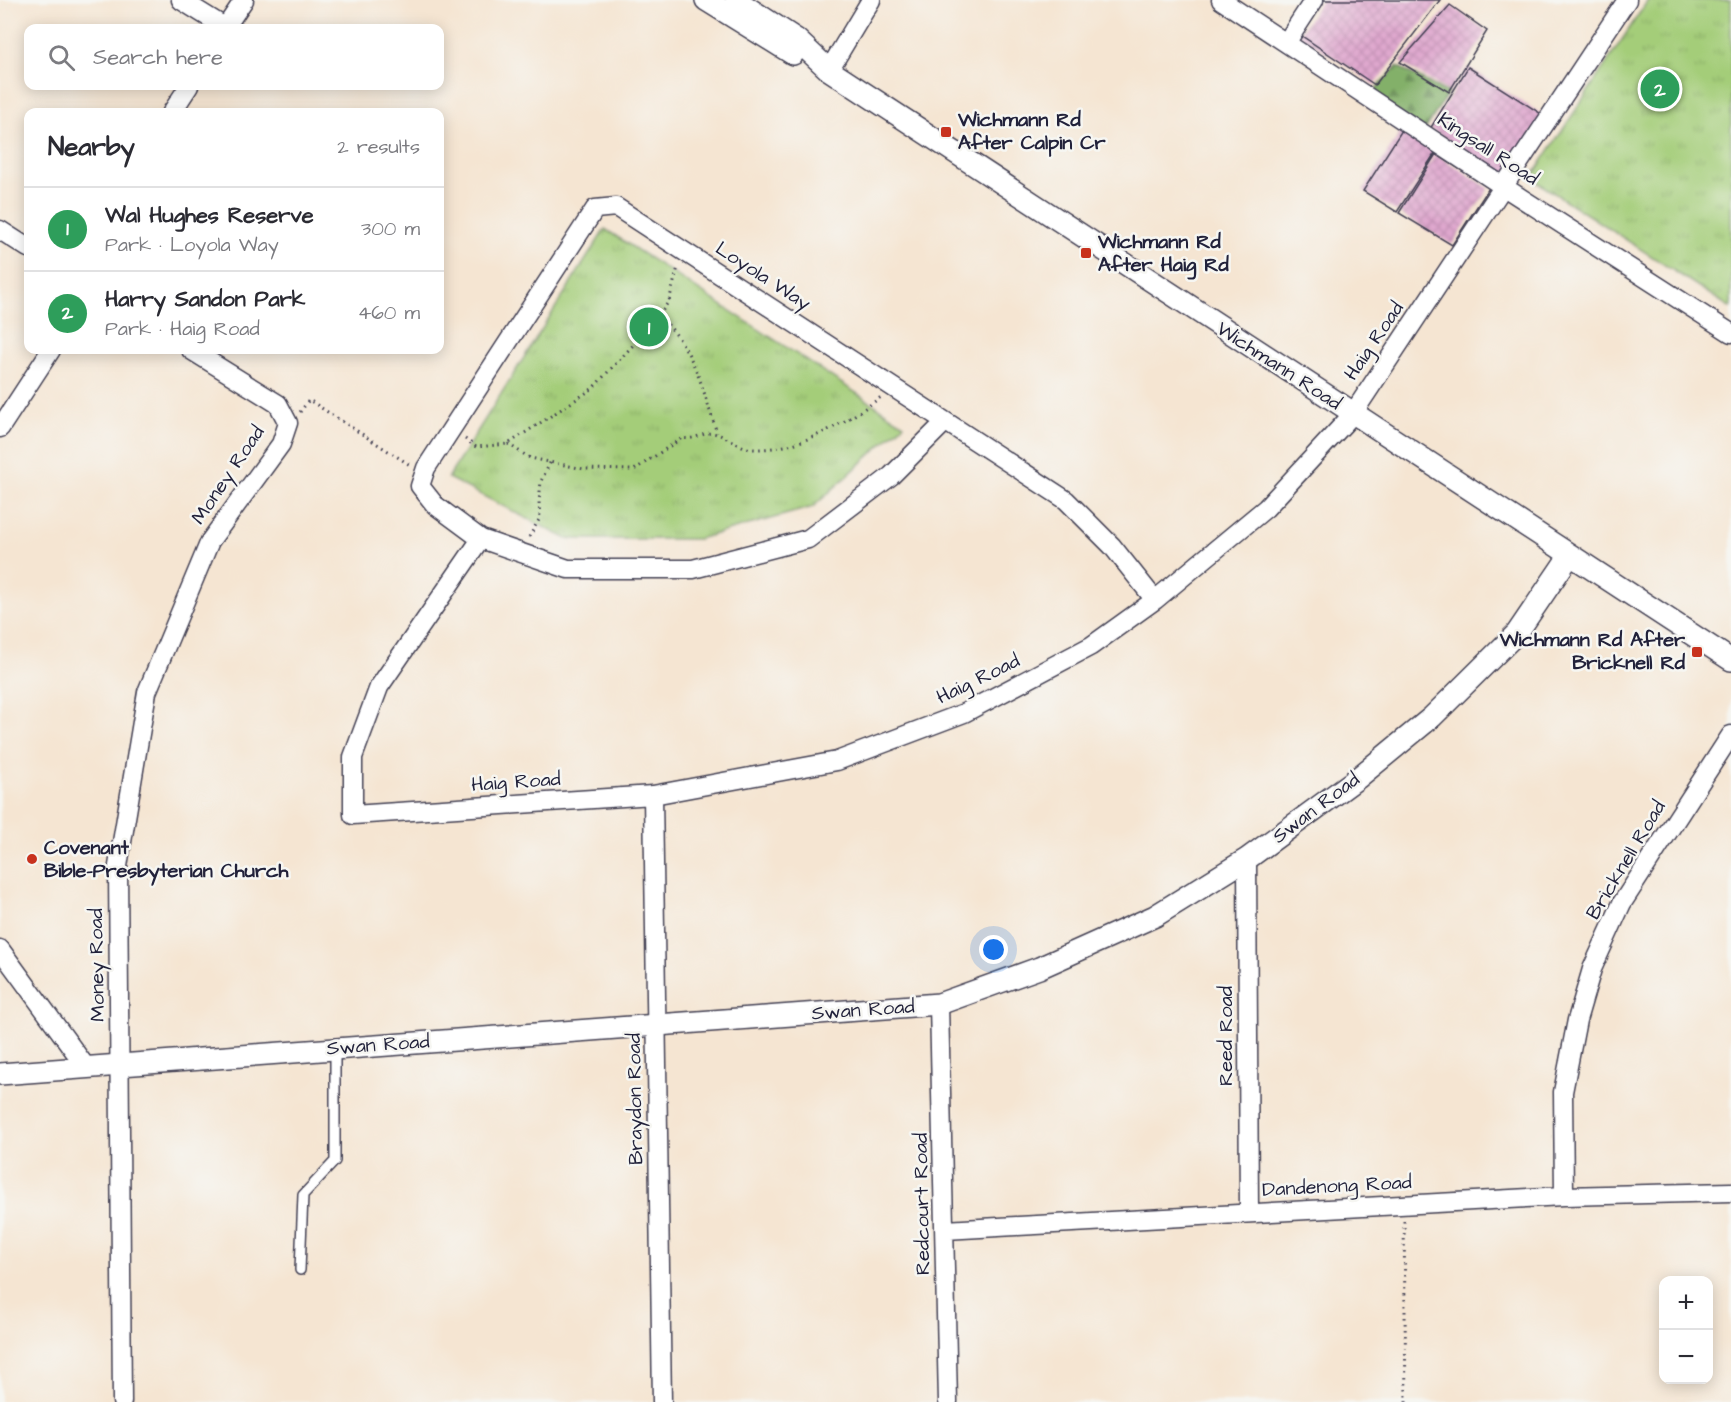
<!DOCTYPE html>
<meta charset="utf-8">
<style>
:root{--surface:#fff;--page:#f2f2f3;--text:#2b2b33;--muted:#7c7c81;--line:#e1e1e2;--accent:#7c3aed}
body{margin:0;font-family:"Architects Daughter",sans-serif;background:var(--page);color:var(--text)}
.controls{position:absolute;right:18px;bottom:18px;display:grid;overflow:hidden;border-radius:12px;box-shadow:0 3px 15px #0003}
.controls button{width:54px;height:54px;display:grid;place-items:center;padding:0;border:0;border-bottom:2px solid var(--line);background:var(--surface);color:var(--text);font:30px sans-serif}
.you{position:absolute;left:994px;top:950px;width:21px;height:21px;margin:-15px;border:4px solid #fff;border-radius:50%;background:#1a73e8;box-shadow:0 0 0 9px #1a73e833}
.badge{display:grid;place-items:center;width:39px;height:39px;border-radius:50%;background:var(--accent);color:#fff;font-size:20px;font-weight:700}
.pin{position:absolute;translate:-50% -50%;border:3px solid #fff;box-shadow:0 2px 6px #0006}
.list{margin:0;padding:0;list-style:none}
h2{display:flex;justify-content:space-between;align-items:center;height:78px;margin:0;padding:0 24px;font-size:26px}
h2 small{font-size:20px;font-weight:400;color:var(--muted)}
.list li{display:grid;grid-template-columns:39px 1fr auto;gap:18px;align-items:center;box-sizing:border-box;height:84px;padding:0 24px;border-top:2px solid var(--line)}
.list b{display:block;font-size:22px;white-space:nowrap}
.list p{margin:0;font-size:20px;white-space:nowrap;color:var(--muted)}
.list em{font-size:20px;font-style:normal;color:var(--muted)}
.icon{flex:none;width:33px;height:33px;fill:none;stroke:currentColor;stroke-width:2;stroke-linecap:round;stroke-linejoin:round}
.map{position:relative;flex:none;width:1731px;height:1402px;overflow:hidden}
.search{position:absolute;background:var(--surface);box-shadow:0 3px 15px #0003;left:24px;top:24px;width:420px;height:66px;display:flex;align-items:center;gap:15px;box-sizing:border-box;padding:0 21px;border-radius:12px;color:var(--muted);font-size:22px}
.panel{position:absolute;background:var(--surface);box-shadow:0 3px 15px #0003;left:24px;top:108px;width:420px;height:246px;border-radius:12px}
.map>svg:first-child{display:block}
.forest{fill:url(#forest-firs);stroke:#526952;stroke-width:1.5}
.park{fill:url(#park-tufts);stroke:#63785a;stroke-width:1.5}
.building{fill:url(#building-cross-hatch)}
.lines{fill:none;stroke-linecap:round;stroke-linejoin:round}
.service-casing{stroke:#423f52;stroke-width:12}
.minor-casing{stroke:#423f52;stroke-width:21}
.tertiary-casing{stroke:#423f52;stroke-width:24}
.path{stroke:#423f52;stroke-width:3;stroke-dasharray:1.5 4.5;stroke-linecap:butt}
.service{stroke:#fff;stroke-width:9}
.minor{stroke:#fff;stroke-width:18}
.tertiary{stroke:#fff;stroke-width:21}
.poi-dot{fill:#c8321e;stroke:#f6f6f2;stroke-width:2}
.labels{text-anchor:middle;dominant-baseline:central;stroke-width:5;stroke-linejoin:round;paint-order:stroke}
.poi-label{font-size:20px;font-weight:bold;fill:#22223b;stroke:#f6f6f2;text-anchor:start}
.street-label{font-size:20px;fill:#22223b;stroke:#f6f6f2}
</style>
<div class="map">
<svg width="1731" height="1402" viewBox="0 0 1731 1402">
<defs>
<pattern id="forest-firs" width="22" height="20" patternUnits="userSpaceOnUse" patternTransform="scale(1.5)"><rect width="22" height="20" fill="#83b069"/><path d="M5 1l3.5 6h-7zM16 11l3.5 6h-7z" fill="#6b8f58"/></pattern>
<pattern id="park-tufts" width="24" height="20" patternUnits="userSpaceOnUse" patternTransform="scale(1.5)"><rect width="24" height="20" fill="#a4cd79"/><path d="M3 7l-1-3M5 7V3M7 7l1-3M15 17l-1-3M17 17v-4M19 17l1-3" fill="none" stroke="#8db06a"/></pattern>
<pattern id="building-cross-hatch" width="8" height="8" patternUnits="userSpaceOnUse" patternTransform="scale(1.5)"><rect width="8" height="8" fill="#dfa7ce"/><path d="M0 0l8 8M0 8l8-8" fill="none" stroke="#bf8fb2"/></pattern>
</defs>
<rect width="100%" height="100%" fill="#f6f6f2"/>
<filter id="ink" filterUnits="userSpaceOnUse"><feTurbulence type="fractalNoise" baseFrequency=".0167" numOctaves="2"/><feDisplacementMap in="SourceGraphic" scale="12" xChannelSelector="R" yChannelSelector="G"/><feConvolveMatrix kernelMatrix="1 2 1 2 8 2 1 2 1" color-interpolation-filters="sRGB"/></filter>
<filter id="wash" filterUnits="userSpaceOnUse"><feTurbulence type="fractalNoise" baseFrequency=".008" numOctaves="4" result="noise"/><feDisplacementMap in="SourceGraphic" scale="24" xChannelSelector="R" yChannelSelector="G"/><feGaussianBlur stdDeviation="1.35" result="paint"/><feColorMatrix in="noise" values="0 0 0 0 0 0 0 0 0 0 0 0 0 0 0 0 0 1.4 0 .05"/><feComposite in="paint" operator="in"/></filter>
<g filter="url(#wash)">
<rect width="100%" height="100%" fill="#f5e5d2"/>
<path class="forest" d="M1397 66 1448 93 1425 130 1370 95Z"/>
<path class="park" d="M1648 0H1731V308L1531 178Z
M605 229 904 424 813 507 698 539H567L448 478Z"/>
<g id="blocks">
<path class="building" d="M1322 0H1440L1375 85 1299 34Z
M1450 5 1487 31 1449 92 1400 62Z
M1468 67 1543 115 1505 176 1430 129Z
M1402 130 1435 153 1397 212 1363 191Z
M1436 154 1489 188 1452 245 1399 213Z"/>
</g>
</g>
<g filter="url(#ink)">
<use href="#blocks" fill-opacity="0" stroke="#423f52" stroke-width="1.5"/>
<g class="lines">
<defs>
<path id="service" d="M300 1270 303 1195 335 1161V1048"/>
<path id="minor" d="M181 0 226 28
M1221 0 1504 187 1731 333
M225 28 244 0
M1286 43 1314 0
M829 70 871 0
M172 112 189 86
M0 230 28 248
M945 422 891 476 808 539 693 569H568L481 539 435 505 420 486 426 468 595 209 616 207 1066 500 1112 546 1155 600
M0 428 51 350
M481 539 379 687 353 757V815L653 795 837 761 964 713 1091 646 1155 600 1266 508 1352 415 1627 0
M653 795 662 1402
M1247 859 1249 1213
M0 949 86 1067
M939 1004 948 1402
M1564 1196 1563 1092 1577 1020 1592 969 1622 903 1731 735
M945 1230 1564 1196 1731 1192
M122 1402 118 866 147 692 210 541 281 444 288 423 278 404 191 350"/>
<path id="tertiary" d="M706 0 793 54
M736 0 796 39 829 70 1731 660
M0 1074 939 1004 1039 968 1155 916 1247 859 1359 777 1432 717 1517 633 1570 555"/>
</defs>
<use href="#service" class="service-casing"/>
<use href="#minor" class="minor-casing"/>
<use href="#tertiary" class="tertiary-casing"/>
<path class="path" d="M659 316C695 349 702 388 717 433
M300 412 309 400 410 465
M465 439 476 447 508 444 592 389 653 324 669 301 678 267
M508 444 530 458 584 469 634 470 682 438C696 441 704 430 717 434 730 438 742 449 755 449 801 450 845 423 881 397
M529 537 540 518 539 502 541 481 551 461
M1404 1221 1406 1402"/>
<use href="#service" class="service"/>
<use href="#minor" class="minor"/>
<use href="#tertiary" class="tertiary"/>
</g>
</g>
<g class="poi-dot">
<rect x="940" y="126" width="12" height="12" rx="3"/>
<rect x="1080" y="247" width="12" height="12" rx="3"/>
<rect x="1691" y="646" width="12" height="12" rx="3"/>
<circle cx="32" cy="859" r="6"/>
</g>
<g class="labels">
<g class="poi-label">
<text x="958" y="120">Wichmann Rd<tspan x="958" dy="23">After Calpin Cr</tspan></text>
<text x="1098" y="242">Wichmann Rd<tspan x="1098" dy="23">After Haig Rd</tspan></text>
<text x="1685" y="640" text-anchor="end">Wichmann Rd After<tspan x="1685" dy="23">Bricknell Rd</tspan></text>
<text x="44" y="848">Covenant<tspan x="44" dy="23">Bible-Presbyterian Church</tspan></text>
</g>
<g class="street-label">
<text transform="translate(1488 149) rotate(33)">Kingsall Road</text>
<text transform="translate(763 276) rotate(33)">Loyola Way</text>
<text transform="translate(1374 341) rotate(-56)">Haig Road</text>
<text transform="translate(1279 366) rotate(33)">Wichmann Road</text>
<text transform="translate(228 475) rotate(-56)">Money Road</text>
<text transform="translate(978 679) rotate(-26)">Haig Road</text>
<text transform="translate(516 782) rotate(-4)">Haig Road</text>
<text transform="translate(1316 808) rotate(-37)">Swan Road</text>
<text transform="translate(1626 860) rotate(-59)">Bricknell Road</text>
<text transform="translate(97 965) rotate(-91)">Money Road</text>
<text transform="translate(863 1010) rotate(-4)">Swan Road</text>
<text transform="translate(1226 1036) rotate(-90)">Reed Road</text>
<text transform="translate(378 1045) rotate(-4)">Swan Road</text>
<text transform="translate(635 1099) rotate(-91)">Braydon Road</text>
<text transform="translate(1337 1186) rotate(-3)">Dandenong Road</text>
<text transform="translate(922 1204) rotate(-91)">Redcourt Road</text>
</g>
</g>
</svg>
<div class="controls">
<button>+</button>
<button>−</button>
</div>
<div class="you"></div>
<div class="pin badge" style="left:649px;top:327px;background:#2e9e5b">1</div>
<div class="pin badge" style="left:1660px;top:89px;background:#2e9e5b">2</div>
<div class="search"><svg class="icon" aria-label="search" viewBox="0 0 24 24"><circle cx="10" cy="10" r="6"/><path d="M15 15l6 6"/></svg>Search here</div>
<section class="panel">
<h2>Nearby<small>2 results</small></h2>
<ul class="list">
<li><span class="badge" style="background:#2e9e5b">1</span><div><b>Wal Hughes Reserve</b><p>Park · Loyola Way</p></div><em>300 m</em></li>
<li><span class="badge" style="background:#2e9e5b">2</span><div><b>Harry Sandon Park</b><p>Park · Haig Road</p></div><em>460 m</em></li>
</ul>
</section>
</div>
